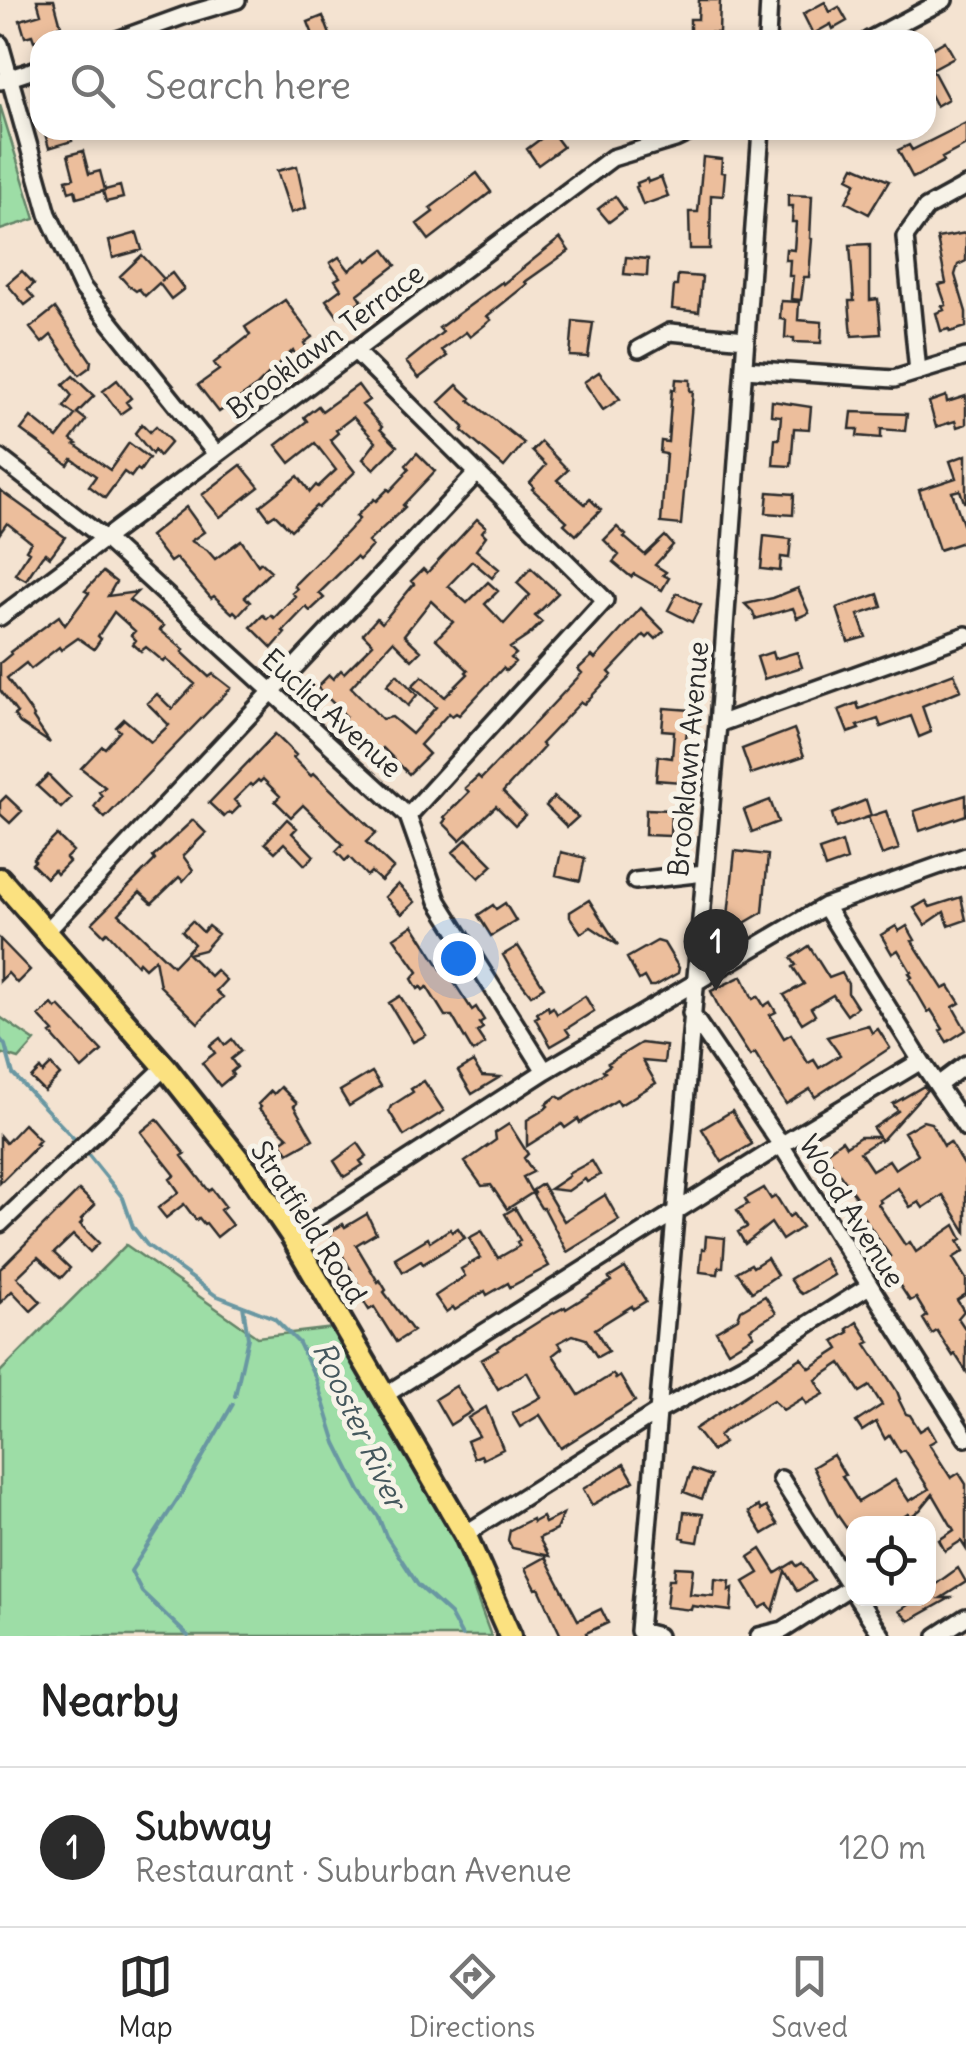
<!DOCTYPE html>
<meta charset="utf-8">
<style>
:root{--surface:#fff;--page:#f2f2f2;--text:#222;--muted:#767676;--line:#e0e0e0;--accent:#2b2b2b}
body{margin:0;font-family:Delius,sans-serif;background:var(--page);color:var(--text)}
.controls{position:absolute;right:30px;bottom:30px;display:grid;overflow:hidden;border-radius:20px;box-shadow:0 5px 15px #0003}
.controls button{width:90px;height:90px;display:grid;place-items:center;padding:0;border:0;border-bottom:2px solid var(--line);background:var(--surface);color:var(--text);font:50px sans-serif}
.you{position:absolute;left:458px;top:958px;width:35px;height:35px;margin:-25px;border:8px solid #fff;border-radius:50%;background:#1a73e8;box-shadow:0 0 0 15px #1a73e833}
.badge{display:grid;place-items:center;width:65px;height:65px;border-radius:50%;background:var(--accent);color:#fff;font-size:32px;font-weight:700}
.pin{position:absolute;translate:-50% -82px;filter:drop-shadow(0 2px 5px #0008)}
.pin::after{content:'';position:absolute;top:52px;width:35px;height:30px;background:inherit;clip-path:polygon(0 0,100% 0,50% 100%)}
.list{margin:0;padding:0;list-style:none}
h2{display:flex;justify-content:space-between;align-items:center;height:130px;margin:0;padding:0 40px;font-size:42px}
h2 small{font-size:32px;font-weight:400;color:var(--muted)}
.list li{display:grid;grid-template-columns:65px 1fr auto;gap:30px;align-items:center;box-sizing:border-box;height:160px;padding:0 40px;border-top:2px solid var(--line)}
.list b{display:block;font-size:38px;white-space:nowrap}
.list p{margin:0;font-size:32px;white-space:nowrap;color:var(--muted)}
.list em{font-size:32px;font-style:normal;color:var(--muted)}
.icon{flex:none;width:55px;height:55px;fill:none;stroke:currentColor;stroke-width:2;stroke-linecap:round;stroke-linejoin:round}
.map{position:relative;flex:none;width:966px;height:1636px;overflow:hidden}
.search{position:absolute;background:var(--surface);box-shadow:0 5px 15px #0003;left:30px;right:30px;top:30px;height:110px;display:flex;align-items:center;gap:25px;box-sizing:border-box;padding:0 35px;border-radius:30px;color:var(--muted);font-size:38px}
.sheet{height:290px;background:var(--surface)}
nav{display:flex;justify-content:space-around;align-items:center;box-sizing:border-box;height:140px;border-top:2px solid var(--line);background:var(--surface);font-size:28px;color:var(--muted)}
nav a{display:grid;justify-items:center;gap:5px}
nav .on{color:var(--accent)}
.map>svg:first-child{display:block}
.green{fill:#9ddda6;stroke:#648468;stroke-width:2.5}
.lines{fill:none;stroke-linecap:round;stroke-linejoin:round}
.stream{stroke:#6997a2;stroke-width:4}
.building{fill:#ecbe9c;stroke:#2b2b2b;stroke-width:2.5;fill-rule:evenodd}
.minor-casing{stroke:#2b2b2b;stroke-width:22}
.major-casing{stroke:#2b2b2b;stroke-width:28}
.minor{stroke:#f7f3e8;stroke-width:15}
.major{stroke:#fbe180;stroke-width:20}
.labels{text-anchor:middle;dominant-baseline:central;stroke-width:10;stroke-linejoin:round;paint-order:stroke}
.street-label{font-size:28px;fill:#2b2b2b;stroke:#f7f3e8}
.water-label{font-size:30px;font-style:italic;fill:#45585d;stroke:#f7f3e8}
</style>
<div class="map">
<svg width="966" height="1636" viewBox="0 0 966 1636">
<rect width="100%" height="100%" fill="#f4e3d1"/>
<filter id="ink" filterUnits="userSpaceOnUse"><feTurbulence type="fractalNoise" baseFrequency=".01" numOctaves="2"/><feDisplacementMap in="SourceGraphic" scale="20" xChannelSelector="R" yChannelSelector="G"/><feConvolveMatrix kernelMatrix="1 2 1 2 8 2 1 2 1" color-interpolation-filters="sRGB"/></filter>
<g filter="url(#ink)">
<path class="green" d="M0 105 35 219 0 230Z
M0 1017 35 1041 19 1059 0 1053Z
M126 1245 257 1337 333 1328 454 1536 491 1636H0V1372Z"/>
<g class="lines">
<path class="stream" d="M0 1039 5 1045 13 1074 80 1145
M86 1152 123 1198 133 1227 147 1245 215 1295 274 1318 299 1343 316 1379 336 1443 360 1491 378 1516 386 1536 418 1585 450 1614 462 1636
M235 1396 248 1338 243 1306
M188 1636 142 1592 131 1571 186 1486 233 1404"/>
</g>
<path class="building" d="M37 0H54L61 26 54 27 56 35 34 41 32 35 25 37 20 20 41 14Z
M699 0H720L719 33 690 32V19H698Z
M825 2 830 12 839 7 847 21 833 29 831 24 813 34 803 14Z
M323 16 332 40H315L308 22Z
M945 41 954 57 932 69 948 99 936 106 926 87V52Z
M966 123V145L942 158 944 161 913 178 898 150 909 145 912 150Z
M44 130H69L72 141 49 148Z
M551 131 563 147 538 165 527 149Z
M83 151 89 174 100 171 105 190 120 186 123 198 106 202 103 191 77 198 75 190 69 192 66 180 74 178 68 155Z
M703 157 722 159 721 172 725 173 723 196 711 195 710 249H690L689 212H698Z
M297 166 306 208 291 213 277 171Z
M854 166 889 181 869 214 846 202 856 182 848 178Z
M477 173 491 192 429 240 417 224 433 212 430 208Z
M661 177 668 196 643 205 636 187 638 186 637 183 647 179 648 182Z
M788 195 812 196 810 238 812 239 809 277H804L801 300 791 299 793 276H789L790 260H785L786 249 794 250 796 222H792L793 206H788Z
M615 196 625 210 609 222 598 209Z
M137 233 142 250 113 258 109 241Z
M966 233V261L958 265 955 275 966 312V327L950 332 949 329 941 331 936 313 944 310 942 306 946 305 939 285 946 283 937 238Z
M560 238 569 251 525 282 527 284 487 316 491 320 470 337 466 332 442 350 447 356 419 378 406 362 443 332 439 328 502 282 503 284Z
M870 244V300L878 299 881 334 852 336 849 301H854L850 245Z
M384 249 396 265 358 294 362 300 338 317 326 300 341 289 335 280 340 277 330 263 339 257 349 270 366 258 368 261Z
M142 255 164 279 161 281 172 273 184 289 171 299 159 283 145 296 139 289 136 291 128 285 120 276Z
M626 257 648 259 647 276 624 274Z
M22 271 34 284 27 290 34 298 25 305 7 284Z
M678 275 702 277 699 312 672 309 674 286H677Z
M285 300 312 337 304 343 307 348 296 356 293 350 257 386 219 412 198 385 219 370 214 363 250 335 245 327Z
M781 301 799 302 798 320 822 322 821 343 794 342V338H785L786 320 780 319Z
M55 308 91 361 90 367 79 375 51 335 42 343 30 328Z
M573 321 593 323 588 357 570 356Z
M599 372 620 399 603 410 584 382Z
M73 376 94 396 77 413 86 420 71 440 77 444 75 445 110 470 129 443 149 458 140 471 137 469 131 477 124 472 105 498 89 486 96 476 72 459 68 465 21 430 31 417 57 438 75 415 64 407 72 396 63 385Z
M676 379 690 380V391H693L681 525 661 523 666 454 660 453 661 441 668 442 672 389 675 390Z
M117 380 131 398 126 402 130 407 120 414 103 391Z
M358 385 369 400 362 405 382 427 380 429 397 446 374 469 363 459 376 442 353 417 336 430 338 433 330 440 355 472 318 508 316 506 291 530 275 514 269 518 260 506 298 476 310 492 316 485 318 487 336 470 315 443 290 463 276 445 307 421 304 417 318 406 322 411Z
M457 385 471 398 469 400 524 443 504 467 462 431 464 427 439 402Z
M946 396 947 402 966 396V424L957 427 955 421 936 427 929 402Z
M772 401 811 407 809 429 794 428 791 466 773 465 775 439H779L781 416 771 415Z
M852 412 907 414 905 431 881 429V438L857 436 858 429H850Z
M142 424 150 432 156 426 171 442 159 456 154 450 152 454 135 433Z
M541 442 568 470 557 480 585 504 590 499 601 510 576 535 564 524 567 521 532 489 534 487 530 483 546 465 532 451Z
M417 453 435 471 403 505 405 507 368 542 372 546 359 560 356 557 319 593 324 598 310 611 306 607 283 631 285 633 272 648 251 627 263 615 267 619 271 615 274 618 295 596 292 593 297 589 294 585 343 536 359 519 356 516 374 499 376 501 388 489 390 491 405 475 404 474 409 469 406 465Z
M966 455V502H964L960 490 952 492 966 533V541L939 550 919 490 956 478 950 461Z
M241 465 259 487 220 517 202 495Z
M0 490 65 537 50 557 45 553 42 556 26 580 15 574 29 552 26 550 31 542 7 523 0 533Z
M768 492 794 494 793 515 766 513Z
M186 507 204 532 191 541 207 550 215 559 241 540 258 565 261 562 271 571 245 597 250 602 238 615 234 611 232 613 214 596 211 598 176 558 170 562 150 536Z
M477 519 486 527 482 532 486 536 476 550 499 569 492 578 472 561 448 586 467 603 488 582 498 591 485 604 504 624 530 595 517 583 531 568 558 593 535 616 542 622 528 636 510 648 516 654 511 658 515 662 506 671 503 668 459 715 456 713 452 716 449 713 420 745 429 754 409 774 383 748 379 752 350 726 343 720 346 716 317 687 329 675 333 679 341 670 344 673 373 644 363 634 377 618 382 623 414 584 411 581 423 569 427 573ZM431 601 453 622 436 639 468 670 466 672 468 674 445 697 422 676 412 686 436 707 412 734 392 717 382 719 351 687 393 641 412 660 421 651 404 635Z
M617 527 626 535 624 537 645 555 665 536 673 545 655 565 666 572 663 575 669 578 662 590 634 574 631 577 613 562 619 555 604 540Z
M764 536 791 539 789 558 781 557 780 571 761 569Z
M103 572 116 582 108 596 137 592 129 600 164 626 160 630 184 650 182 652 209 677 213 674 231 688 105 818 94 807 102 796 99 792 105 787 81 768 102 746 105 748 120 731 116 727 124 719 151 742 169 725 147 703 157 694 172 709 195 684 166 659 164 662 146 647 141 651 133 644 136 640 131 635 135 631 114 612 98 636 101 639 94 649 78 638 61 650 59 647 31 669 26 663 7 678 34 716 33 718 50 743 20 723 14 715 17 713 0 690V663L11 654 10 652 59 616 65 625 89 593 85 591Z
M798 588 809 613 797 618 793 608 755 619 753 612 745 604 773 598Z
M677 593 701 605 692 622 668 610Z
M878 594 882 607 858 615 866 637 848 642 837 608Z
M641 608 664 631 656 639 651 634 647 638 644 635 609 672 612 675 584 704 581 702 541 744 544 747 503 792 525 815 515 825 496 806 460 840 443 823 446 819 444 817 469 792 465 788 478 776 481 779 535 723 582 673 578 669 592 656 595 659Z
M772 652 774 659 797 652 802 667 764 679 757 657Z
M954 673 961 690 922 706 931 732 919 737 911 716 881 727 878 719 857 726 859 729 848 733 839 710 857 703 859 709Z
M397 674 417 695 408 706 387 685Z
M664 708 691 710 690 730H687L681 782 656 780 658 756 672 758 674 731 662 730Z
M794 729 804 756 751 774 742 749Z
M275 734 296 755 293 758 311 776 314 773 376 833 366 842 393 868 381 881 371 872 367 876 349 857 345 861 336 851 343 844 303 805 291 817 275 801 280 796 263 779 260 782 258 780 252 786 250 784 234 800 240 806 232 814 229 812 224 817 209 803Z
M48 775 71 798 61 808 37 786Z
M966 795V815L920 831 914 811Z
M6 796 22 811 10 823 0 814V802Z
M554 797 578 817 567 827 546 806Z
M770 800 778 822 752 832 744 810Z
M866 800 871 816 836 828 832 814Z
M646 809 671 810 670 836 645 835Z
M886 811 899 849 882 855 868 817Z
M287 819 297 828 292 833 314 856 305 865 284 843 275 852 265 843Z
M193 820 206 833 183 856 193 870 183 881 179 877 152 903 140 892 119 914 173 966 194 944 182 931 192 921 203 932 208 926 218 934 204 950 188 954 210 976 216 970 226 980 216 991 223 997 198 1023 160 986 155 959 145 968 139 962 137 965 107 932 104 935 92 923 155 860 153 857Z
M57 835 73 851 66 858 69 862 57 874 54 870 46 878 32 864 35 861 33 859Z
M467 839 493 865 479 878 453 852Z
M842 842 847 860 825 868 819 850Z
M735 851 768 855 763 912 741 925 728 916Z
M561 852 585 858 580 881 556 875Z
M398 884 415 902 402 914 385 897Z
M961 897 966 920 949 926 944 912 925 925 914 908 926 901 930 907Z
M589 900 618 945 591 927 581 933 570 917V912Z
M505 903 516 921 491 936 478 915 493 905 496 909Z
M413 925 441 969 444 967 472 1010 476 1007 484 1020 479 1023 483 1028 477 1032 485 1044 473 1052 452 1016H445L427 987 423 990 421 987 418 989 412 979 418 972 394 938Z
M896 926 899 931 907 926 915 940 912 941 943 989 949 986 960 1003 953 1007 966 1030 947 1042 940 1031 943 1029 931 1010 928 1012 909 979 912 977 909 973 911 972 898 950 892 954 881 935Z
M0 939 30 970 17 983 8 973 0 981Z
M657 941 664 943 679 968 678 973 655 986H649L644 977 639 980 627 958Z
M518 946 544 987 531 995 512 971 503 955Z
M809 946 829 978 842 973 848 984V993L857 1007 847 1015 833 995 811 1008 815 1015 802 1023 784 995 804 984 793 967 796 965 791 958Z
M742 976 753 999 758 996 764 1006 770 1002 776 1012 770 1015 784 1038 791 1034 808 1063 814 1060 819 1068 840 1055 827 1037 868 1025 872 1033 878 1029 890 1048 815 1097 810 1089 786 1104 755 1053 750 1056 719 1008 711 991Z
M400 996 426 1035 413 1042 389 1003Z
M585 996 594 1011 566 1029 570 1035 551 1046 535 1018 539 1016 537 1013 548 1006 549 1010 553 1007 557 1014Z
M52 1004 56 1009 59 1006 102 1051 82 1069 51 1034 54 1032 39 1016Z
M220 1038 225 1045 232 1039 241 1051 231 1059 237 1067 231 1072 233 1075 220 1086 202 1063 215 1053 210 1046Z
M641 1043 666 1046 664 1063 643 1061 656 1083 620 1105 617 1100 580 1123 578 1119 565 1128 562 1124 527 1146V1120L545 1109 548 1106 546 1104 557 1096 562 1099 605 1072 603 1070 610 1065 608 1063Z
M473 1062 482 1076 500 1077 472 1094 458 1071Z
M51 1065 60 1075 44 1091 31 1078 40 1069 43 1073Z
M372 1072 381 1086 349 1106 340 1091Z
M424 1081 444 1111 404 1136 389 1111 391 1106 413 1092 411 1089Z
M924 1086 927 1090 881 1141 880 1139 860 1152 872 1170 889 1160 895 1169 918 1154 904 1132 923 1121 931 1123 944 1146 950 1142 966 1168V1232L943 1195 923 1208 919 1202 910 1207 898 1188 879 1200 881 1202 878 1204 905 1245 910 1242 916 1252 955 1225 962 1239 958 1241 964 1251 953 1258 966 1279V1294L957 1300 964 1311 958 1318 966 1330V1371L955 1354 953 1356 937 1331 932 1334 923 1319 927 1316 916 1298 910 1301 883 1260 890 1256 862 1215 858 1218 848 1203 856 1197 825 1153 842 1140 846 1146 860 1137H879L873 1128 898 1111 893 1104Z
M281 1087 297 1103 294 1106 313 1139 288 1153 281 1142 288 1137 259 1109 261 1107 258 1104 271 1091 274 1094Z
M732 1111 752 1144 722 1162 702 1129Z
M157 1119 185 1154 182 1156 209 1191 212 1189 225 1206 220 1210 232 1225 217 1237 206 1223 204 1224 199 1218 196 1220 184 1204 166 1218 158 1208 179 1192 170 1179 175 1175 141 1132Z
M24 1124 40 1140 36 1144 38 1145 0 1183V1136L6 1143Z
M509 1124 528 1154 524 1158 533 1172 523 1177 532 1193 507 1209 491 1185 482 1186 465 1162 496 1140 495 1133Z
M358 1143 367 1156 360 1161 363 1165 344 1177 334 1161Z
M592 1161 600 1175 587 1182 585 1179 568 1191 550 1189 569 1176 568 1174Z
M542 1184 564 1221 605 1195 619 1220 567 1252 544 1208H541L533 1195 535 1193 533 1190Z
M764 1188 771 1199 776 1196 789 1217 793 1214 802 1227 782 1240 771 1223 745 1244 738 1232 747 1227 737 1210 748 1204 745 1199Z
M79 1190 95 1205 81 1219 83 1221 80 1224 99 1243 90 1252 73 1235 54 1253 70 1268 61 1278 38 1257 17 1277 41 1302 31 1311 12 1291 0 1303V1269Z
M515 1208 549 1266 510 1287 508 1283 487 1295 485 1291 455 1310 453 1307 446 1312 435 1296 465 1276 461 1269 480 1258 469 1238 482 1231 498 1258 519 1246 517 1242 520 1240 505 1214Z
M367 1214 376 1233 356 1245 378 1282 380 1280 386 1290 384 1292 413 1331 396 1342 374 1307 369 1310 355 1287 359 1285 350 1268 329 1233 343 1224 345 1227Z
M458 1228 465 1238 423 1264 421 1261 403 1272 395 1258 428 1238 430 1242 450 1229 452 1232Z
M706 1236 725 1238 723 1267H719L718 1274 700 1272 702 1249H705Z
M767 1258 777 1275 752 1292 737 1272 751 1264 753 1267Z
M824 1258 834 1275 802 1294 798 1291 790 1279Z
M625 1268 646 1301 633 1309 632 1306 595 1329 608 1351 597 1357 586 1339 573 1335 558 1343 562 1348 553 1355 579 1395 613 1374 616 1379 620 1376 635 1401 561 1448 540 1415 520 1427 512 1413 541 1397 527 1372 498 1389 481 1360 498 1350 497 1348 546 1317 565 1307 566 1309 611 1281 609 1278Z
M765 1296 776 1313 750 1329 754 1335 728 1351 716 1331 738 1318 741 1310Z
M857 1322 870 1342 866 1344 897 1391 900 1399 899 1400 906 1414 910 1415 920 1431 928 1426 936 1440 929 1444 951 1478 959 1473 966 1484V1549L961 1541 945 1551 939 1540 954 1530 933 1494 920 1510 910 1517 908 1514 892 1524H854V1539L836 1513 813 1467 833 1455 845 1475 842 1476 858 1502 895 1480 909 1501 929 1489 904 1450 900 1452 890 1435 885 1439 876 1422 862 1431 856 1422 882 1405 870 1386 860 1392 841 1363 816 1380 824 1394 806 1404 803 1398 783 1410 773 1400 725 1430 719 1436 724 1443 712 1451 695 1429 801 1358 810 1368 839 1349 834 1341 849 1332 847 1329Z
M456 1386 472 1411 450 1425 435 1399Z
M486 1407 503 1449 483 1459 481 1455 474 1458 467 1441 479 1436 468 1418Z
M624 1464 634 1481 592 1505 583 1489Z
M692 1469 711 1476 702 1499 684 1492Z
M758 1506 761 1510 766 1507 778 1525 763 1534 749 1512Z
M684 1512 703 1514 698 1542 685 1540V1538L681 1537Z
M563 1514 556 1530 539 1538 549 1556 512 1548 508 1540 510 1530 532 1519 533 1522 542 1517 545 1523Z
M761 1549 776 1573 794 1562 797 1566 802 1563 814 1581 797 1591 785 1571 773 1611 768 1604 760 1608 744 1582 759 1573 749 1557Z
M545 1557 578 1620 601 1609 608 1623 586 1633 587 1636H561L539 1588 536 1589 525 1568Z
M675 1567 693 1568 690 1594 714 1596 715 1579 730 1581 729 1590 733 1588 731 1611 692 1606 691 1610 666 1607 669 1579H674Z
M958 1568 966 1582 941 1598H950L909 1621 899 1611 918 1598H928L929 1589Z"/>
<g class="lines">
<defs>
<path id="minor" d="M117 40 183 16 237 0
M767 40 769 0
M869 40 944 0
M0 44 48 214 82 287 216 454
M1 81 40 68
M639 349 670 332 746 339
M354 350 605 600 408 816
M744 369 894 379 966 357
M918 372 905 237 926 208 966 186
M0 458 106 540 408 816 438 901 545 1071
M0 617 612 158 675 139 694 130
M718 724 966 635
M635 881 704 873
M825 906 921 1061 966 1128
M47 931 476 474
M691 1013 781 1145 966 1438
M938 1085 966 1064
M0 1224 165 1067
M291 1235 545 1071 825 906 966 856
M385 1395 781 1145 921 1061
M781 1479 854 1593
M465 1534 659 1411 749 1362 869 1286
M857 1598 882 1636
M658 1636 639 1631 718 724 761 130
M759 1636 783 1630 850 1587
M937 1636 966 1617"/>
<path id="major" d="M0 879 165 1067 247 1170 291 1235 465 1534 510 1636"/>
</defs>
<use href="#minor" class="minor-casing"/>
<use href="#major" class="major-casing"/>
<use href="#minor" class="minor"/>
<use href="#major" class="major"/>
</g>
</g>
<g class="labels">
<g class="street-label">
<text transform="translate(325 341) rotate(-37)">Brooklawn Terrace</text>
<text transform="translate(332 713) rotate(42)">Euclid Avenue</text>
<text transform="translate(688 759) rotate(-85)">Brooklawn Avenue</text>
<text transform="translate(852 1211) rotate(58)">Wood Avenue</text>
<text transform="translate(309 1222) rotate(57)">Stratfield Road</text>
</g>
<g class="water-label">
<text transform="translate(360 1425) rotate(65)">Rooster River</text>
</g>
</g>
</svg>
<div class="controls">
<button><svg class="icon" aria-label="locate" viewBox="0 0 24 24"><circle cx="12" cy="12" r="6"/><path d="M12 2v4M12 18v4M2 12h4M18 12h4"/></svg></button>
</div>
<div class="you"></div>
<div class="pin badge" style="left:716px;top:991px">1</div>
<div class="search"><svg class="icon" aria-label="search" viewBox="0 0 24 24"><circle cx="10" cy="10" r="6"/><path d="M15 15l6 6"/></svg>Search here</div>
</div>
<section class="sheet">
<h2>Nearby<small></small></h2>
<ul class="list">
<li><span class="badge">1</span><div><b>Subway</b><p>Restaurant · Suburban Avenue</p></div><em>120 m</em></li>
</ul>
</section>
<nav>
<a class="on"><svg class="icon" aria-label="map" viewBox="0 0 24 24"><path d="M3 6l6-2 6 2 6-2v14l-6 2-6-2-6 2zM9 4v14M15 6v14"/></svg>Map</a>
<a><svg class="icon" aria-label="directions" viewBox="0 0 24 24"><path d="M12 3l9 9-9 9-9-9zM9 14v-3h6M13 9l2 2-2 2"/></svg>Directions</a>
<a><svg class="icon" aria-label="saved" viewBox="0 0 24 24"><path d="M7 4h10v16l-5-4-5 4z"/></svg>Saved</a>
</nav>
